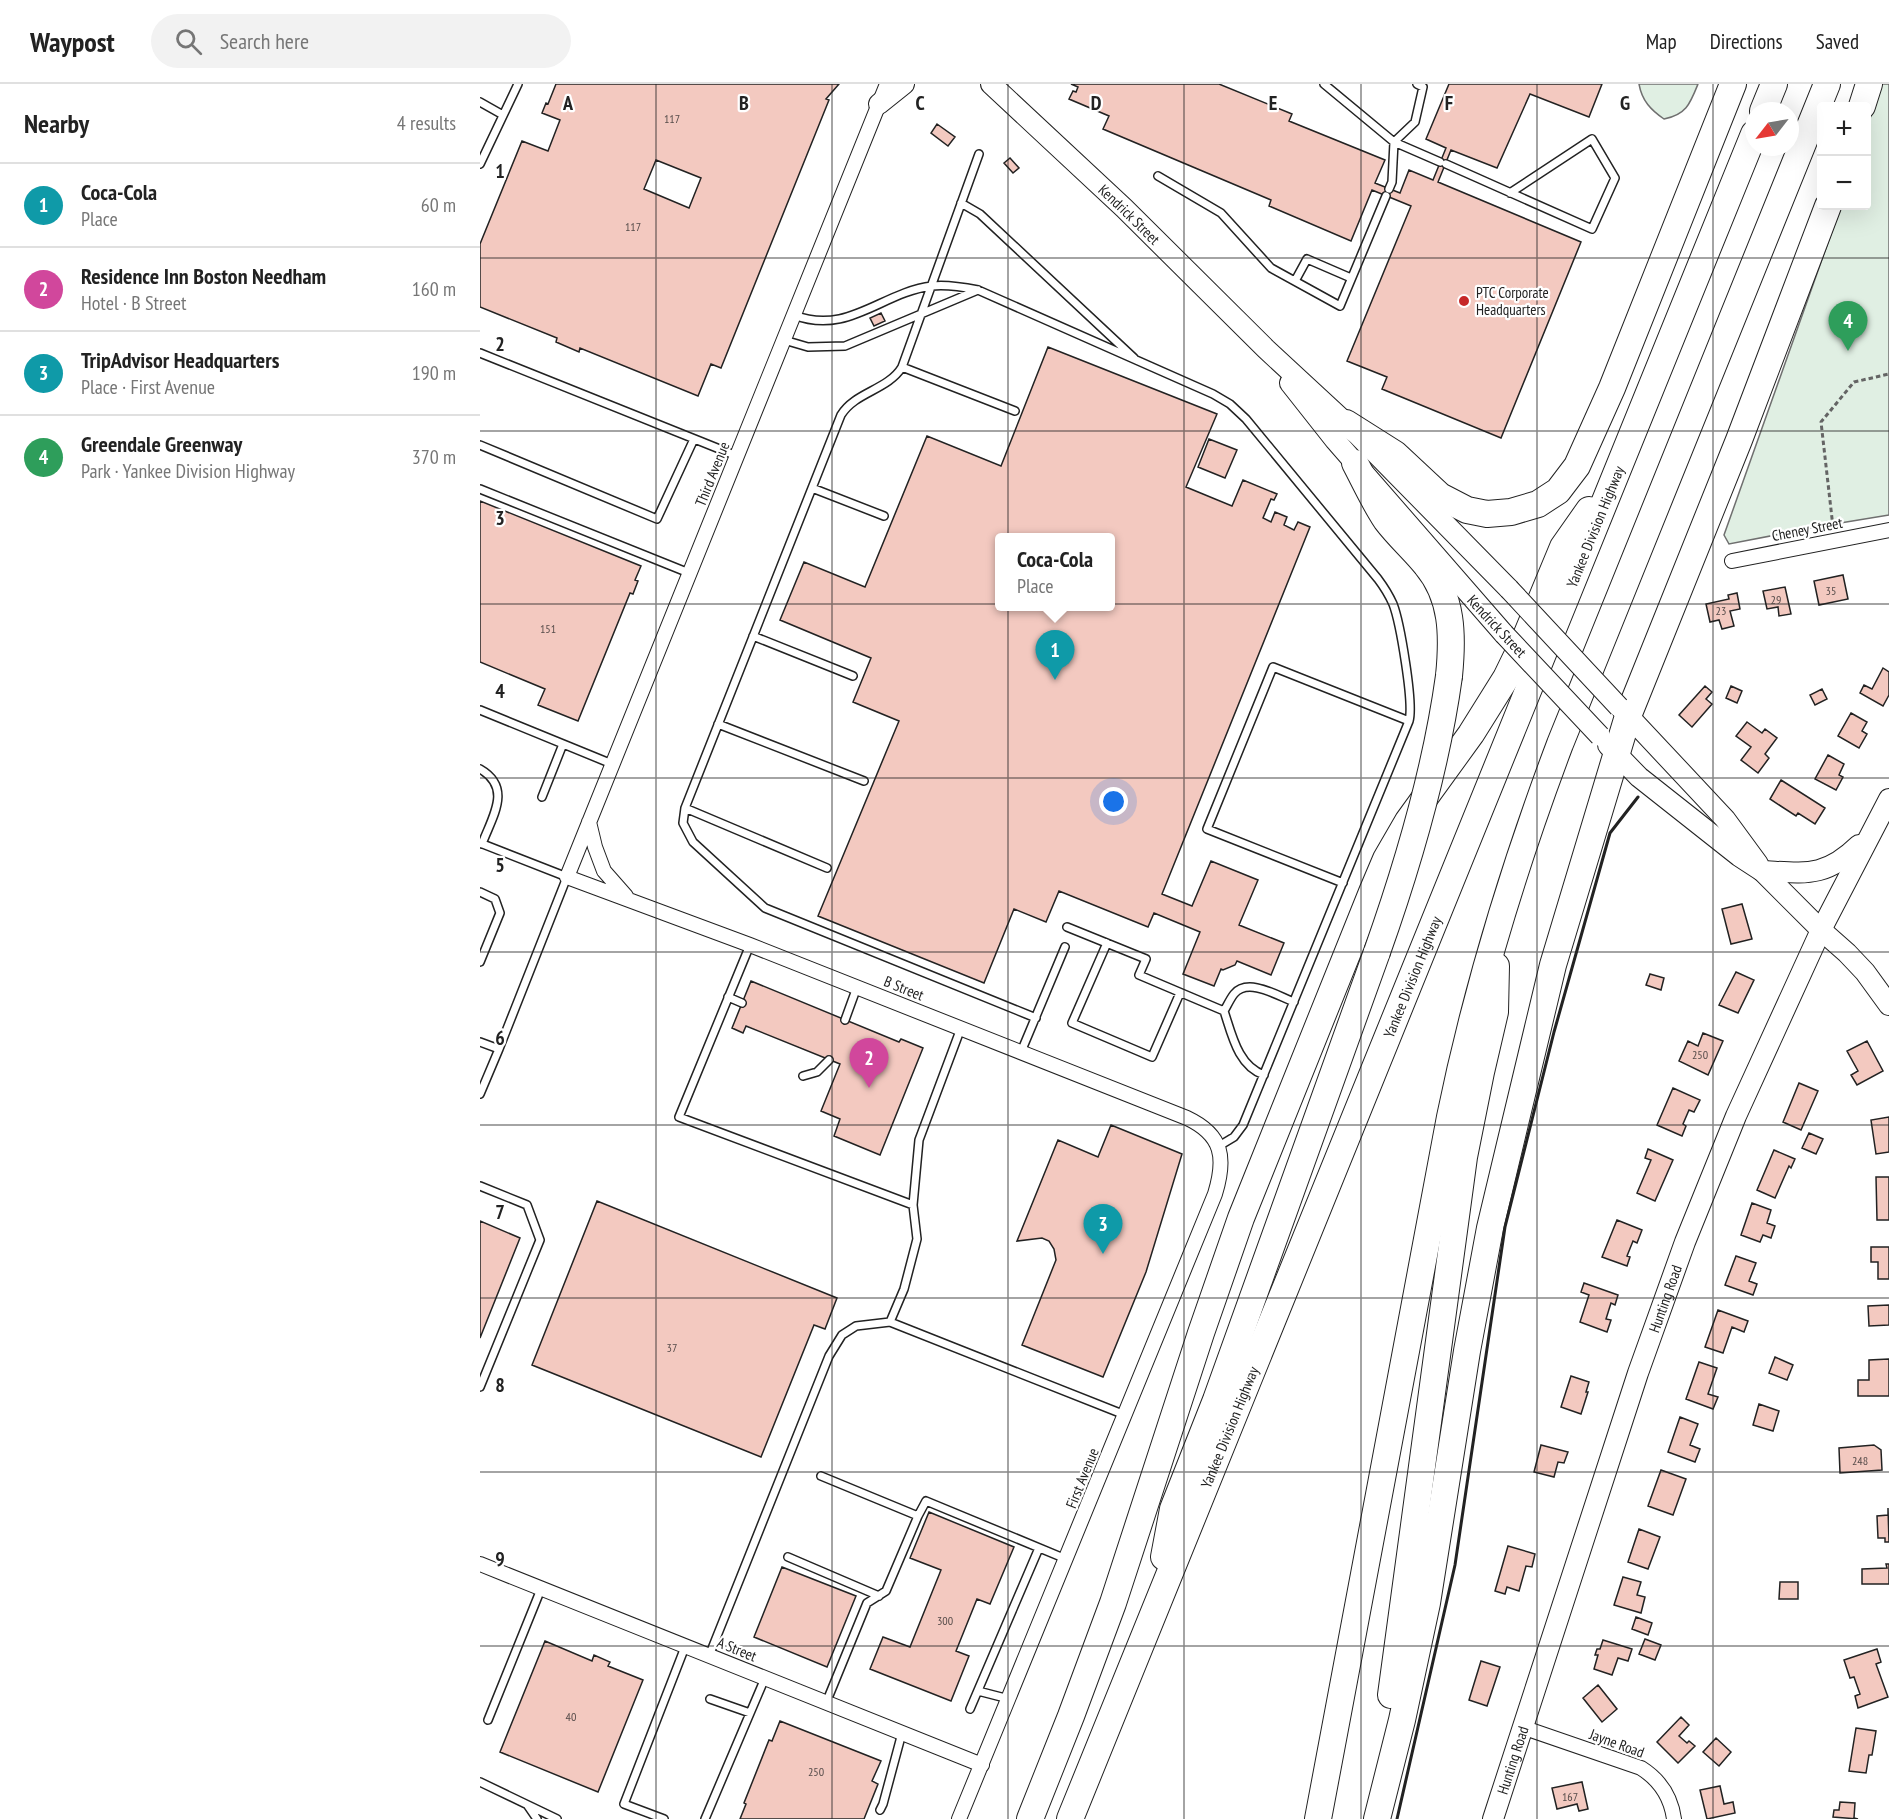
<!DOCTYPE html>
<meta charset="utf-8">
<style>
:root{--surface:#fff;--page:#f2f2f2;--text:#222;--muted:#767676;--line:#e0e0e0;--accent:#7c3aed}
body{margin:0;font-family:"PT Sans Narrow",sans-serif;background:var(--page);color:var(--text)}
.controls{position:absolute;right:18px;top:18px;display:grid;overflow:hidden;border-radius:6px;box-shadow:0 6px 24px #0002}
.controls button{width:54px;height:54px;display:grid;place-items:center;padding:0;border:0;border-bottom:2px solid var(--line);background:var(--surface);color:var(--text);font:30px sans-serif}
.compass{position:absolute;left:1265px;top:18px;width:54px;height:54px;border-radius:50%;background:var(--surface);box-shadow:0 6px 24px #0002;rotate:239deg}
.you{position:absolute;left:634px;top:718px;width:21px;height:21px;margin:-15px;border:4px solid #fff;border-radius:50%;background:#1a73e8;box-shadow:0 0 0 9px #1a73e833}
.badge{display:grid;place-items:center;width:39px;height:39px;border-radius:50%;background:var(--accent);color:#fff;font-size:20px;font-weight:700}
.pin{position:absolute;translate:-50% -50px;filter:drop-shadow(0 2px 3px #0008)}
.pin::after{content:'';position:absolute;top:32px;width:21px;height:18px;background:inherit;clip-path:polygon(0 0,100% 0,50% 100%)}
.popup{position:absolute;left:515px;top:449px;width:120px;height:78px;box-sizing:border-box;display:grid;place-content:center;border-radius:6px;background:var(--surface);filter:drop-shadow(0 2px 4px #0005);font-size:20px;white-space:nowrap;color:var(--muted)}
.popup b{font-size:22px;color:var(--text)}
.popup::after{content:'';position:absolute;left:50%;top:100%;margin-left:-12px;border:12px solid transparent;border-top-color:var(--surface)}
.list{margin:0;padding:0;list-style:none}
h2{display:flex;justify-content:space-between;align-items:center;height:78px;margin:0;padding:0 24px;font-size:26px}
h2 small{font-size:20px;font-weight:400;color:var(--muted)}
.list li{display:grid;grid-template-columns:39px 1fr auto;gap:18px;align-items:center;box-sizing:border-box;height:84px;padding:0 24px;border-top:2px solid var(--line)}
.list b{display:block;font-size:22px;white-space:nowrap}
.list p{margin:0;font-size:20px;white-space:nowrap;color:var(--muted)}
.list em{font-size:20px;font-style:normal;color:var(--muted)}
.icon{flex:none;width:33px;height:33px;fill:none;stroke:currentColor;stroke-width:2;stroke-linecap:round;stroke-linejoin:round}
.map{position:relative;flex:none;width:1409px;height:1735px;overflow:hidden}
header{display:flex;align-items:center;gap:36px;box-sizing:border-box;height:84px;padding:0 30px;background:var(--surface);border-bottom:2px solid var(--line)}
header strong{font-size:28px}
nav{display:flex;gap:33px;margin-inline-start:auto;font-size:21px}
.search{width:420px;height:54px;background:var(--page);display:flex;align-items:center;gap:15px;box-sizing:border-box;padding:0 21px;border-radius:33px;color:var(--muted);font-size:22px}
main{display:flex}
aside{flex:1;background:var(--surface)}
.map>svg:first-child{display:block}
.green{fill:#e0efe3;stroke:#6f6f6f;stroke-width:1.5}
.building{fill:#f3c9c0;stroke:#222;stroke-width:1.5;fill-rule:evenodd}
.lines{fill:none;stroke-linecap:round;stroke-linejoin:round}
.lane-casing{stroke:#222;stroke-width:10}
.street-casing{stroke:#222;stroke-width:16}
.secondary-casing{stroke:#222;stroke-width:22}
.highway-casing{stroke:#222;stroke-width:28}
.path{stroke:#646464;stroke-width:3;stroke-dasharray:4.5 3;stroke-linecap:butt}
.lane{stroke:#fff;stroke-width:7}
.street{stroke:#fff;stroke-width:14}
.secondary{stroke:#fff;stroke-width:20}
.highway{stroke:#fff;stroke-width:26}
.secondary-bridge-casing{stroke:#222;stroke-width:22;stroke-linecap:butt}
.highway-bridge-casing{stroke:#222;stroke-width:28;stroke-linecap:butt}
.secondary-bridge{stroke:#fff;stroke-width:20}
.highway-bridge{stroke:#fff;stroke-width:26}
.wall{stroke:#222;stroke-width:3}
.grid{fill:none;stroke:#222;stroke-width:1.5;stroke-opacity:0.55}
.poi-dot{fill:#c62828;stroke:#fff;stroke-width:2}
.labels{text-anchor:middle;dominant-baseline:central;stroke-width:4.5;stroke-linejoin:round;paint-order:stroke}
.number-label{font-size:12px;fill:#564c4a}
.street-label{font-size:15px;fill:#222;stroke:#fff}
.poi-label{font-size:15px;fill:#222;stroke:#fff;text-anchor:start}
.grid-label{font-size:20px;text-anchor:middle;font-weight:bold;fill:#222;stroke:#fff;stroke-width:4.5;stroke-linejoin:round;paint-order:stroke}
</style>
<header>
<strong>Waypost</strong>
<div class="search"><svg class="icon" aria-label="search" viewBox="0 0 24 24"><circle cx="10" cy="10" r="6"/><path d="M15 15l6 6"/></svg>Search here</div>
<nav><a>Map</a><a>Directions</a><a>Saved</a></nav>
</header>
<main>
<aside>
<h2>Nearby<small>4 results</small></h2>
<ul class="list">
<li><span class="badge" style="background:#0f9aa8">1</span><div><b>Coca-Cola</b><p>Place</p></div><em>60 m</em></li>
<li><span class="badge" style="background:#d1479c">2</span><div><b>Residence Inn Boston Needham</b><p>Hotel · B Street</p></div><em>160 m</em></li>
<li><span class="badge" style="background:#0f9aa8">3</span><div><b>TripAdvisor Headquarters</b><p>Place · First Avenue</p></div><em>190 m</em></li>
<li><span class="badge" style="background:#2e9e5b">4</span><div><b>Greendale Greenway</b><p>Park · Yankee Division Highway</p></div><em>370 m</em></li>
</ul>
</aside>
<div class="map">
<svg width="1409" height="1735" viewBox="0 0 1409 1735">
<rect width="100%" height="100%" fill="#fff"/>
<path class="green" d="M1159 0H1218C1210 20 1206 31 1184 35 1171 26 1162 17 1159 0Z
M1401 0H1409V431L1342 442 1249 460 1244 451 1361 122H1386L1387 44Z"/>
<path class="building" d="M76 0H359L346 15 349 16 241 284 231 280 218 312 100 264 99 268 76 258 77 254 0 223V160L42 57 68 67 80 36 62 29 66 19 68 20ZM176 76 221 94 209 124 164 105Z
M591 0H739L812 30 809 37 905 76 895 99 920 109 929 86 953 96 966 64 946 55 969 0H1122L1109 33 1050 10 1017 84 971 66 958 98 1101 158 1021 354 902 305 907 293 867 277 931 122 892 106 871 157 789 122 791 116 623 45 629 32 589 15 593 7 596 8 598 3Z
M457 40 475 53 468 62 451 49Z
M530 74 539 84 533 89 524 79Z
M401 229 405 237 394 242 390 234Z
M568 263 737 330 706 403 752 422 763 396 797 410 794 416 791 415 783 434 791 438 795 428 807 433 804 441 814 446 818 438 830 443 682 810 712 822 731 777 778 796 759 841 804 859 791 891 757 877 755 881 743 886 741 885 734 902 703 890 720 848 674 829 668 843 579 807 566 838 534 825 504 899 338 832 419 637 373 618 391 574 300 536 324 478 385 503 447 352 521 382ZM520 454H630V522H520Z
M729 355 757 366 745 394 718 383Z
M0 417 161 482 155 496 158 497 153 510 150 509 98 637 58 621 65 605 0 578Z
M1363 491 1368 515 1339 521 1334 497Z
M1305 503 1311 530 1299 532 1298 523 1287 525 1283 507Z
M1257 509 1260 525 1250 527 1254 542 1242 545 1239 536 1230 538 1226 520 1249 515 1248 511Z
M1403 584 1409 588V611L1403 622 1380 609 1384 601 1392 605Z
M1225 602 1232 608 1226 615 1232 620 1212 643 1199 631Z
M1251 602 1262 607 1257 619 1246 614Z
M1342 605 1347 615 1335 621 1330 611Z
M1371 629 1387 638 1382 647 1387 650 1379 664 1358 652Z
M1267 638 1282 649 1285 645 1297 654 1285 670 1289 674 1278 689 1261 676 1271 663 1256 652Z
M1348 671 1364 680 1359 691 1363 693 1356 706 1335 695Z
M1301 696 1345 724 1335 740 1318 729 1316 732 1290 715Z
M1262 820 1272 855 1251 860 1242 825Z
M1256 888 1274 896 1258 929 1239 921Z
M1170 890 1184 894 1181 906 1166 901Z
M271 897 419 958 421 955 443 964 400 1071 354 1052 360 1035 341 1027 360 980 266 942 263 949 252 944Z
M1223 949 1243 957 1228 991 1199 977 1208 957 1218 962Z
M1387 957 1403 987 1377 1001 1371 991 1378 987 1367 967Z
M1319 999 1338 1007 1321 1046 1303 1038Z
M1193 1004 1220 1016 1214 1028 1209 1026 1203 1040 1206 1042 1202 1052 1177 1041Z
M1409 1033V1068L1396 1070 1391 1036Z
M631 1041 702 1070 666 1188 623 1293 542 1261 576 1176 574 1165 569 1157 562 1154 537 1157 578 1056 618 1073Z
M1329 1049 1343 1055 1336 1070 1322 1064Z
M1168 1065 1193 1076 1175 1117 1157 1109 1171 1076 1165 1074Z
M1294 1066 1315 1075 1311 1084 1309 1082 1295 1114 1277 1106Z
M1396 1093H1409V1136H1397Z
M117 1117 357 1214 345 1245 334 1241 281 1373 52 1281Z
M1272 1119 1291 1126 1287 1139 1295 1142 1291 1154 1283 1151 1280 1158 1261 1151Z
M1137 1136 1162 1146 1157 1159 1153 1157 1147 1172 1150 1173 1147 1182 1122 1173Z
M0 1137 40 1154 0 1254Z
M1391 1163H1409V1195H1398V1178H1391Z
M1256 1172 1276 1179 1269 1197 1277 1200 1273 1211 1245 1201Z
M1104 1199 1138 1211 1135 1221 1131 1219 1126 1235 1131 1236 1127 1248 1100 1238 1109 1211 1101 1208Z
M1409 1221V1241L1389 1242 1388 1222Z
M1238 1226 1268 1237 1264 1248 1252 1243 1243 1269 1225 1263Z
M1295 1273 1313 1281 1307 1296 1289 1289Z
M1409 1275V1312H1378V1296H1389V1276Z
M1219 1278 1237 1284 1228 1310 1238 1313 1233 1325 1206 1315Z
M1091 1292 1109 1298 1106 1308H1108L1101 1330 1081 1323Z
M1279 1320 1299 1327 1293 1347 1273 1341Z
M1200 1333 1218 1340 1210 1361 1220 1365 1215 1378 1188 1368Z
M1061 1361 1088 1368 1084 1379 1078 1378 1074 1393 1054 1388Z
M1394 1361 1401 1366 1402 1386 1360 1389 1359 1364Z
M1181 1386 1206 1395 1193 1431 1168 1422Z
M1408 1424 1409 1458H1405V1454H1398L1397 1432 1408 1431Z
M449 1428 534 1463 510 1520 497 1515 476 1567 489 1572 471 1617 390 1585 403 1553 430 1563 461 1486 430 1474Z
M1159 1445 1180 1453 1168 1485 1148 1478Z
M1028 1462 1055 1470 1052 1483 1046 1482 1039 1507 1027 1503 1025 1510 1015 1507Z
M1406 1480H1409V1500H1382V1485L1407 1484Z
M302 1483 376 1512 347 1583 274 1553Z
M1143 1493 1161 1498 1157 1511 1165 1513 1161 1529 1134 1521Z
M1300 1498H1318V1515H1299Z
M1156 1533 1172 1539 1168 1551 1152 1545Z
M1165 1555 1181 1561 1175 1576 1159 1570Z
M1123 1556 1152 1565 1148 1577 1138 1574 1132 1591 1114 1585 1118 1571H1115L1117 1565H1120Z
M65 1557 112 1577 114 1571 130 1578 128 1582 163 1596 118 1708 20 1668Z
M1397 1565 1401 1578 1396 1580 1408 1613 1378 1624 1375 1612 1380 1610 1374 1593 1370 1594 1364 1576Z
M1001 1577 1020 1583 1007 1622 989 1616Z
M1118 1601 1137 1625 1122 1638 1103 1614Z
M1201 1633 1209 1641 1199 1652 1207 1659 1209 1657 1215 1662 1198 1679 1177 1658Z
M300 1637 401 1677 392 1697 398 1700 384 1735H260L266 1720 264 1719 289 1656 292 1657Z
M1376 1644 1396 1647 1392 1671H1389L1386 1689 1369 1687Z
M1236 1654 1251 1668 1239 1682 1223 1668Z
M1102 1698 1108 1725 1099 1727 1097 1720 1077 1725 1072 1704Z
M1240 1702 1244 1720 1253 1718 1255 1729 1227 1735 1220 1706Z
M1360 1718 1375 1719 1374 1734 1378 1735 1353 1733 1354 1726H1359Z"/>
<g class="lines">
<defs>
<path id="lane" d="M844 0 914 58 935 38 943 3 937 0
M0 18 23 31
M499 70 422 283C408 306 375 308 361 331L205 724 203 739 213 758 285 824 556 934
M0 80 38 0
M966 80 1112 145 1135 94 1112 55 1030 109
M678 92 741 129 791 184 860 222 906 112
M909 105 912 98 914 58 960 78
M481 119 500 130 654 274
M815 197 827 175 871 194
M314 231C368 252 402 208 452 202 467 200 483 203 498 206L733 310 750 320 766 335 898 495C904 503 909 511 913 520 920 538 934 619 929 637L763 1041 754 1053 739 1062
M304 256 328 263 365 262 498 206
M0 269 257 372
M422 283 535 327
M0 361 177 435 214 355
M332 404 404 432
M0 405 209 489
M273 552 373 592
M0 626 132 680
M238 640 384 697
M0 685C33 704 12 733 2 760
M62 713 83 660
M205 724 347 784
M0 759 87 793 19 965
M863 799 727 745 793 583 929 637
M0 808 15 815 20 829 0 878
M587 843 666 875 659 891 744 927
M627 859 592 939 672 973 700 909
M270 861 199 1033 433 1121 439 1056 481 944
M248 913 262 919
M365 936 377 903
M0 958 19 965 0 1010
M541 968 585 863
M784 991C758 982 752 951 744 927 747 922 750 915 754 910 768 893 798 912 814 918
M323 992 337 988 349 976
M0 1102 47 1121 60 1156 0 1303
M433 1121 437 1155 424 1205 410 1238 645 1331
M341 1392 438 1432 406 1507 387 1519 346 1619
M438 1432 446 1417 586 1475
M308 1473 399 1512
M229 1572 349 1272 362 1251 376 1242 410 1238
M498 1607 529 1615
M230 1615 270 1629
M490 1625 559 1464
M8 1636 61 1505
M0 1698 77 1735
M48 1722 57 1735
M400 1726 403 1720 422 1649
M184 1735 144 1720 205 1563
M225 1735 285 1594"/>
<path id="street" d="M407 0 87 793 270 861 707 1034C743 1051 746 1074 735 1110L479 1735
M1252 477 1409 446
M109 738 115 763 124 787 146 812
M0 1480 502 1681
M1042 1643 1161 1684C1180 1696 1191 1713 1194 1735"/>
<g id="secondary">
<path id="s1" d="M511 0 644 124 786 265 866 339 1029 505"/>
<path d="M399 20 424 0"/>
<path d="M810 299 855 356 1024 550"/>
<path d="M1141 624 1245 735 1278 780"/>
<path d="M1128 661 1159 693 1259 772 1282 787 1341 846 1367 869 1385 888 1409 921"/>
<path d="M1282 787C1326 789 1345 794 1379 761"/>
<path id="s2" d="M1013 1735 1158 1289 1205 1158 1256 1032 1341 846 1409 715"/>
</g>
<g id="highway">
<path d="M1382 22 1389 0"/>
<path d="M1283 27 1294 0"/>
<path d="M866 339 915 370 960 412 987 426 1007 430 1031 428 1058 420 1078 407 1097 382 1132 304 1253 0"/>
<path d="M875 379C885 398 894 418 906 436 918 452 934 466 946 481 973 513 973 552 969 592"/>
<path d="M684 1473 693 1425 736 1316 897 868"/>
<path d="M911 1611 984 1073 1001 988 1015 928 1016 882"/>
<path d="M550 1735 591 1632 633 1519 721 1249 761 1134 892 808 906 775 928 737 991 650 1026 594 1044 557 1083 463 1109 426"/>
<path id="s3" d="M590 1735 1274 50"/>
<path d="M838 1735 970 1033C996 906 1034 782 1080 660L1347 0"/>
<path d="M897 1735 922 1636 947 1519 987 1267 1010 1144 1073 881 1148 632 1259 356 1348 122"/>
</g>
</defs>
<use href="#lane" class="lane-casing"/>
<use href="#street" class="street-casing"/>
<use href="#secondary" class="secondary-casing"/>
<use href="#highway" class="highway-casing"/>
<path class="path" d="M1353 443 1341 338 1374 298 1409 290"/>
<use href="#lane" class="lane"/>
<use href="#street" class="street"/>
<use href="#secondary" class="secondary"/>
<use href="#highway" class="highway"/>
<defs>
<path id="secondary-bridge" d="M1029 505 1139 623
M1024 550 1120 652"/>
<path id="highway-bridge" d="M897 868C929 778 956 686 969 592"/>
</defs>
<use href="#secondary-bridge" class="secondary-bridge-casing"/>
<use href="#highway-bridge" class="highway-bridge-casing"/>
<use href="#secondary-bridge" class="secondary-bridge"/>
<use href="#highway-bridge" class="highway-bridge"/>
<path class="wall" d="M917 1735 975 1481 1025 1143 1074 948 1130 749 1158 713"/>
</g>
<path class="grid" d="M176 0V1735M352 0V1735M528 0V1735M704 0V1735M881 0V1735M1057 0V1735M1233 0V1735M0 174H1409M0 347H1409M0 520H1409M0 694H1409M0 868H1409M0 1041H1409M0 1214H1409M0 1388H1409M0 1562H1409"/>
<circle class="poi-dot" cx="984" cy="217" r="6"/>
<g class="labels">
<g class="number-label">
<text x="192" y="34">117</text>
<text x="153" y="142">117</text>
<text x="1351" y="506">35</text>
<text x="1296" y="515">29</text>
<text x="1241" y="526">23</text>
<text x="68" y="544">151</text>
<text x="1220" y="970">250</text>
<text x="192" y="1263">37</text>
<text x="1380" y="1376">248</text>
<text x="465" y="1536">300</text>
<text x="91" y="1632">40</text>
<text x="336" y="1687">250</text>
<text x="1090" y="1712">167</text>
</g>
<g class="street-label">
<text stroke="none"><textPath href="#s1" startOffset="190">Kendrick Street</textPath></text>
<text transform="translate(232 390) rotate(-68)">Third Avenue</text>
<text stroke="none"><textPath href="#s3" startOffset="1395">Yankee Division Highway</textPath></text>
<text transform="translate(1327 445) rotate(-11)">Cheney Street</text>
<text transform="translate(1017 542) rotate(47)">Kendrick Street</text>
<text stroke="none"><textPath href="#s3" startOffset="909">Yankee Division Highway</textPath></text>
<text transform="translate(424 904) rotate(22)">B Street</text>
<text stroke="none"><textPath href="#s2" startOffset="548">Hunting Road</textPath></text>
<text stroke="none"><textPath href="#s3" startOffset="423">Yankee Division Highway</textPath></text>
<text transform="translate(602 1394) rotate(-68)">First Avenue</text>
<text transform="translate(257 1565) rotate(22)">A Street</text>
<text transform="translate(1137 1659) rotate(20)">Jayne Road</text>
<text stroke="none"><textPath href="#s2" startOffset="62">Hunting Road</textPath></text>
</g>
<g class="poi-label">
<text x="996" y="208">PTC Corporate<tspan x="996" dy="17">Headquarters</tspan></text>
</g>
</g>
<g class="grid-label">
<text x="88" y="26">A</text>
<text x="264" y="26">B</text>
<text x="440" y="26">C</text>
<text x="616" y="26">D</text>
<text x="793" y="26">E</text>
<text x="969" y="26">F</text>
<text x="1145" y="26">G</text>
<text x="20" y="94">1</text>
<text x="20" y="267">2</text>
<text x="20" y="441">3</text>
<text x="20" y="614">4</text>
<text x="20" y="788">5</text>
<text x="20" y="961">6</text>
<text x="20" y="1135">7</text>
<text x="20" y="1308">8</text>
<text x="20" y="1482">9</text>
</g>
</svg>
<div class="controls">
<button>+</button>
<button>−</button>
</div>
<svg class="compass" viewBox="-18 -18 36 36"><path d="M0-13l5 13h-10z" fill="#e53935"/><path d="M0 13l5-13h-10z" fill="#767676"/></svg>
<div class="you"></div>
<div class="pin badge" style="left:575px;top:596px;background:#0f9aa8">1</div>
<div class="popup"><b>Coca-Cola</b>Place</div>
<div class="pin badge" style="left:389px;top:1004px;background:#d1479c">2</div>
<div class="pin badge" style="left:623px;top:1170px;background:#0f9aa8">3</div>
<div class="pin badge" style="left:1368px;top:267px;background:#2e9e5b">4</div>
</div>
</main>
